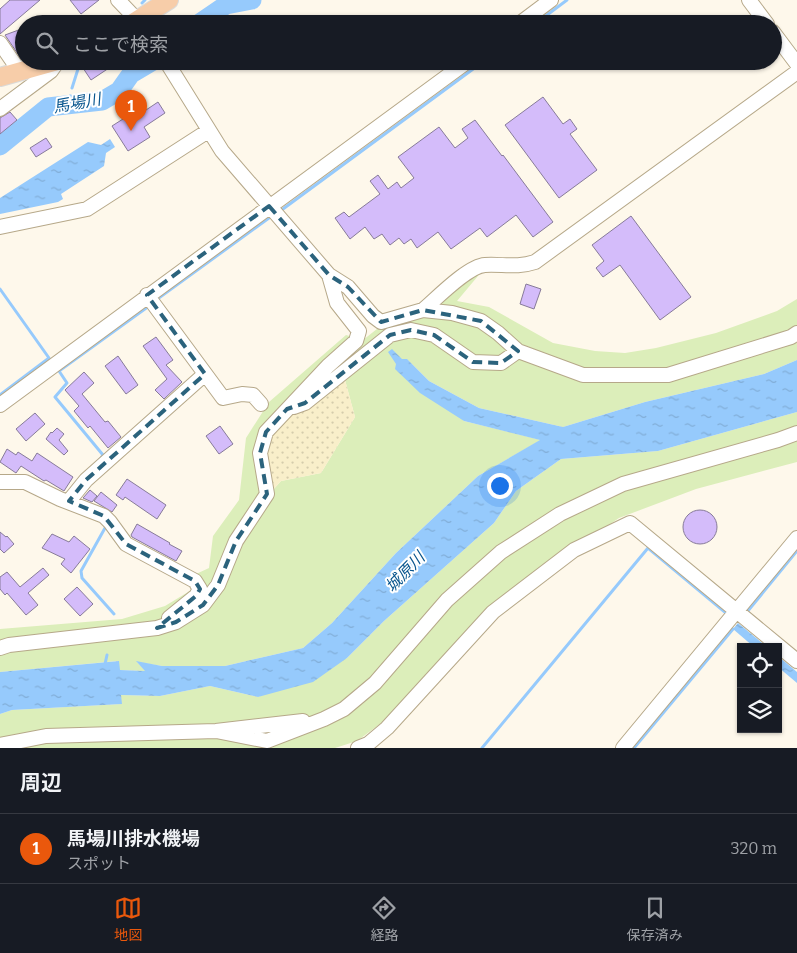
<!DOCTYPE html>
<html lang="ja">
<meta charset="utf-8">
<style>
:root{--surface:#171b24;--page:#242831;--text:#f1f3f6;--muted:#9ea1a6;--line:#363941;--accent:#ea580c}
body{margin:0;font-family:Bitter,"Noto Sans JP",serif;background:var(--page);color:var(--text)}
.controls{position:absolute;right:15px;bottom:15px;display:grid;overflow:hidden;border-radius:0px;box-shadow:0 1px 4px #0004}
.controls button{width:45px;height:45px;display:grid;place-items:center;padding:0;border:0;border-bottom:1px solid var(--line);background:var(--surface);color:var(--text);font:25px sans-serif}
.you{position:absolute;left:499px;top:485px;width:18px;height:18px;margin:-12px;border:4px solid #fff;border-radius:50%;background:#1a73e8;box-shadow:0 0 0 8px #1a73e833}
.badge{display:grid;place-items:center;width:32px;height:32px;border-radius:50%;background:var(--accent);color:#fff;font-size:16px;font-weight:700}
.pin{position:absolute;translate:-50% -41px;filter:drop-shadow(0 1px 2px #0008)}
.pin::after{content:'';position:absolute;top:26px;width:18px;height:15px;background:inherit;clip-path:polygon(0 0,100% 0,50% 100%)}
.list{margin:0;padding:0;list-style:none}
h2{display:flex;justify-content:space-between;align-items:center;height:65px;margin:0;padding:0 20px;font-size:21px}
h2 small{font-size:16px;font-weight:400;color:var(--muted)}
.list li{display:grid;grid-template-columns:32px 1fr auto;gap:15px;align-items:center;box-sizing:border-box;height:70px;padding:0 20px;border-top:1px solid var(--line)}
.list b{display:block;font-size:19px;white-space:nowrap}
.list p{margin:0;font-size:16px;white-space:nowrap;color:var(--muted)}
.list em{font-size:16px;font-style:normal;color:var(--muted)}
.icon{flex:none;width:28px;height:28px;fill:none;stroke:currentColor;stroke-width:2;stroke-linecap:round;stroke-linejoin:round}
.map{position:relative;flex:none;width:797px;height:748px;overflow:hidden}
.search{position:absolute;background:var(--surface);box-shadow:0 1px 4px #0004;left:15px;right:15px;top:15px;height:55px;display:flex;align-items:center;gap:12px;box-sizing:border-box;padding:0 18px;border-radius:28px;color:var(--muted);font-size:19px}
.sheet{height:135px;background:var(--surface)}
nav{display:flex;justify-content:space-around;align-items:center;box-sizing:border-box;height:70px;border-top:1px solid var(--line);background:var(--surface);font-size:14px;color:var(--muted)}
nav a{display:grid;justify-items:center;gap:2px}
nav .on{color:var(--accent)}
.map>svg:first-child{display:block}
.green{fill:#dceeba;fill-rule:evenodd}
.sand{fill:url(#sand-dots)}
.water{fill:url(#water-ripples)}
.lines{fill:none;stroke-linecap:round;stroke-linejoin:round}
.stream{stroke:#96cafc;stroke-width:3}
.river{stroke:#96cafc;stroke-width:19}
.building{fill:#d4bcfa;stroke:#877b99}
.minor-casing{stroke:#b6a889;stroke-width:16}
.major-casing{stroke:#dbdad8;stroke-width:20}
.minor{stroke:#fff;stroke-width:14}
.major{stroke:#f7cda9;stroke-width:18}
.marked{fill:none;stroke:#2b637d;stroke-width:4;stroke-dasharray:10 6;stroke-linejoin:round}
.labels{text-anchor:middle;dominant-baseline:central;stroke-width:4;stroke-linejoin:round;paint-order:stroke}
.water-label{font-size:16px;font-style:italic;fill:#09568e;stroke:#fff}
</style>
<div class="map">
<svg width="797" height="748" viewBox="0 0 797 748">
<defs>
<pattern id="sand-dots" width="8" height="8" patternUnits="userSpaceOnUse" patternTransform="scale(1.25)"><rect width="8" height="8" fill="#f9efca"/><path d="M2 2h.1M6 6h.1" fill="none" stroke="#d5ccac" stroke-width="1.8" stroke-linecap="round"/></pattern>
<pattern id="water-ripples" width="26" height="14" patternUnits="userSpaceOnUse" patternTransform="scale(1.25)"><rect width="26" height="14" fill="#96cafc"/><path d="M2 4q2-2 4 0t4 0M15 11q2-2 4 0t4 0" fill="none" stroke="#81add7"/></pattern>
</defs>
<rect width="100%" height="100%" fill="#fef8eb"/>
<path class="green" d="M483 270 457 301 489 307 553 343 595 351 625 353 656 348 716 333 777 311 797 299V360L764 374 645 402 563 427 479 408 429 381 407 359 464 421 541 440 478 476 396 553 332 623 303 648 225 666H162L137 662 146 671 119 670 118 661 0 672V629L122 619 165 606 193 589 196 574 209 568 213 536 239 500 246 438 269 402 346 335 363 340 382 325 426 303ZM345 380 355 417 321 473 281 481 272 491Z
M797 412V462L696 489 619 518 489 608 388 718 357 741 335 748H0V714L12 710 121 704V695L160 696 210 686 258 697 347 658 384 621 494 523 516 491 561 459 658 451Z"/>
<path class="sand" d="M345 380 355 417 321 473 281 481 271 492 264 451 268 437 289 414 308 407Z"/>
<path class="water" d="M110 139 115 147 106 153 104 166 61 194 63 199 58 202 0 214V198L88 142 101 145Z
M392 349 402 359H407L429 381 479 408 563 427 645 402 764 374 797 360V412L658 451 561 459 516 491 494 523 384 621 347 658 313 682 258 697 210 686 160 696 121 695 122 704 12 710 0 714V672L119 661 120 670 145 671 136 661 162 666H225L303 648 332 623 396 553 478 476 540 440 464 421 420 393 395 369 396 364 388 352Z
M738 623 767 647H754L733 629Z
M778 656 797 672V683L778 667Z"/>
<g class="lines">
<path class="stream" d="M142 3 145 0
M107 24 118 18
M535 24 567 0
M72 88 78 69
M67 104 70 96
M283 209 484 61
M0 289 49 358 0 395
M156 300 269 218
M101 458 103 455 55 397 67 383 59 371 149 306
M105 528 81 571 82 578 114 614
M747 612 797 551
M105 664 107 655
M482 748 648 548 726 613
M634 748 733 629"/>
<path class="river" d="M198 24 226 5 252 0
M0 146 48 107 102 101 119 91 131 74 153 61"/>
</g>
<path class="building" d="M10 0H40L0 34V9Z
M70 0H99L81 14Z
M24 28V35L20 38 24 44V59L22 60 5 35Z
M94 61H104L109 68 91 80 83 68Z
M543 97 563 124 570 119 577 129 570 134 597 170 559 198 505 125Z
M158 102 165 113 144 127 150 137 128 151 112 126 134 112 137 116Z
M10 112 17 120 0 134V118Z
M475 120 502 156 503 155 553 222 533 237 516 215 487 237 480 228 451 249 438 232 417 248 411 239 404 244 399 238 390 245 382 234 374 239 365 227 350 239 335 218 344 212 349 217 380 194 370 181 378 175 388 189 397 182 401 188 414 178 398 157 439 127 455 148 468 138 462 129Z
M46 138 52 147 36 157 30 148Z
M631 216 691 297 660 320 620 265 603 277 596 268 604 261 592 245Z
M526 284 541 289 534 309 520 304Z
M156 337 173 360 166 365 182 382 164 399 155 390 167 379 143 346Z
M118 356 138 385 126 394 105 366Z
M84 372 94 383 82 394 105 422 108 421 121 437 108 448 90 426 88 428 74 411 79 406 65 390Z
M35 413 45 424 26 441 16 429Z
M220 426 233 444 219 454 206 436Z
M57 428 64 434 59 440 68 451 64 455 46 439 51 432 52 433Z
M7 449 16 455 18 452 32 461 37 453 73 477 64 491 46 480 44 481 21 466 16 473 0 462Z
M127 479 166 505 157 519 125 497 123 500 116 495Z
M90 490 97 496 92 502 83 498Z
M101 492 117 505 112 512 94 501Z
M683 527a17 17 0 1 1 34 0a17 17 0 1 1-34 0Z
M137 524 170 543 169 544 182 551 176 561 132 537 131 535Z
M0 532 6 537 7 536 14 544 4 553 0 549Z
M52 534 69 542 74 536 90 549 71 573 61 564 65 559 42 548Z
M43 568 49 575 28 593 38 605 26 615 7 593 5 595 0 589V577L7 572 20 587Z
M77 587 93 604 80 616 64 599Z"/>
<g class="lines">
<defs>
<path id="minor" d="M118 0 141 24
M749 0 767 24
M519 24 551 0
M773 32 797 64
M0 43 20 72
M166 61 222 151 329 275 348 287 373 316 381 322 423 310 452 313 481 321 498 333 518 351 583 375H668L791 337 797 333
M0 109 51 71 58 61
M0 227 87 209 208 131
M147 295 223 398 242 394 253 395 261 404
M423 310C437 298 468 266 485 265 503 264 517 268 535 262L797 72
M0 405 468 61
M294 407 305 403 390 335 411 330 434 335 473 362 501 363 518 351
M0 482H25L60 499 104 516 110 522 126 544 195 581 200 589 196 596 169 618
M69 501 86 480 205 374
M0 648 9 645 157 628 176 622 203 605 218 585 236 541 267 494 260 453 266 432 328 366 356 341 359 331 337 303 329 275
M216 731 267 741 324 719 344 709 375 683 447 600 501 552 560 514 623 484 778 440 797 433
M0 745 46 736 216 731 303 721
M358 748 368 744 387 728 493 612 574 550 630 523 797 661
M623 748 797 538"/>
<path id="major" d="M131 24 169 0
M0 77 57 61"/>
</defs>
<use href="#minor" class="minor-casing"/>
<use href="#major" class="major-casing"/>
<use href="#minor" class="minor"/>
<use href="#major" class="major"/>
</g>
<path class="marked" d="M269 206 329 275 348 287 381 322 423 310 481 321 518 351 501 363 473 362 434 335 411 330 390 335 305 403 287 409 266 432 260 453 267 494 236 541 218 585 203 605 176 622 157 628 196 596 200 589 195 581 126 544 104 516 69 501 86 480 205 374 147 295Z"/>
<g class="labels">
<g class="water-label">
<text transform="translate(77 103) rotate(-10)">馬場川</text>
<text transform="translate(405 572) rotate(-46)">城原川</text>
</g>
</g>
</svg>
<div class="controls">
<button><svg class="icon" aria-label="locate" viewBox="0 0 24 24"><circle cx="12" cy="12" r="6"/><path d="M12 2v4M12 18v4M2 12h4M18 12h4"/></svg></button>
<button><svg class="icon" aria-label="layers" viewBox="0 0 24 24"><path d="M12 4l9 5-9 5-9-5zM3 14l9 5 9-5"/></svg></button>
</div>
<div class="you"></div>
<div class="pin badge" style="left:131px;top:131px">1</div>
<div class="search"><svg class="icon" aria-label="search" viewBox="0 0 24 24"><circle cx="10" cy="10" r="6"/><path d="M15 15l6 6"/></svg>ここで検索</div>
</div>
<section class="sheet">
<h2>周辺<small></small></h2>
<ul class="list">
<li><span class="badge">1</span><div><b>馬場川排水機場</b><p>スポット</p></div><em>320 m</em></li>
</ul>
</section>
<nav>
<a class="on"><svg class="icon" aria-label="map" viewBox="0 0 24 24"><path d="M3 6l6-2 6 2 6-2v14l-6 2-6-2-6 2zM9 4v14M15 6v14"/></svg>地図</a>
<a><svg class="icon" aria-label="directions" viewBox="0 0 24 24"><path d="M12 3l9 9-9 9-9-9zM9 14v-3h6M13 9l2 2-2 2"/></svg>経路</a>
<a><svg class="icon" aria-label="saved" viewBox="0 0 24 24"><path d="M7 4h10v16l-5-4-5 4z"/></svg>保存済み</a>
</nav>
